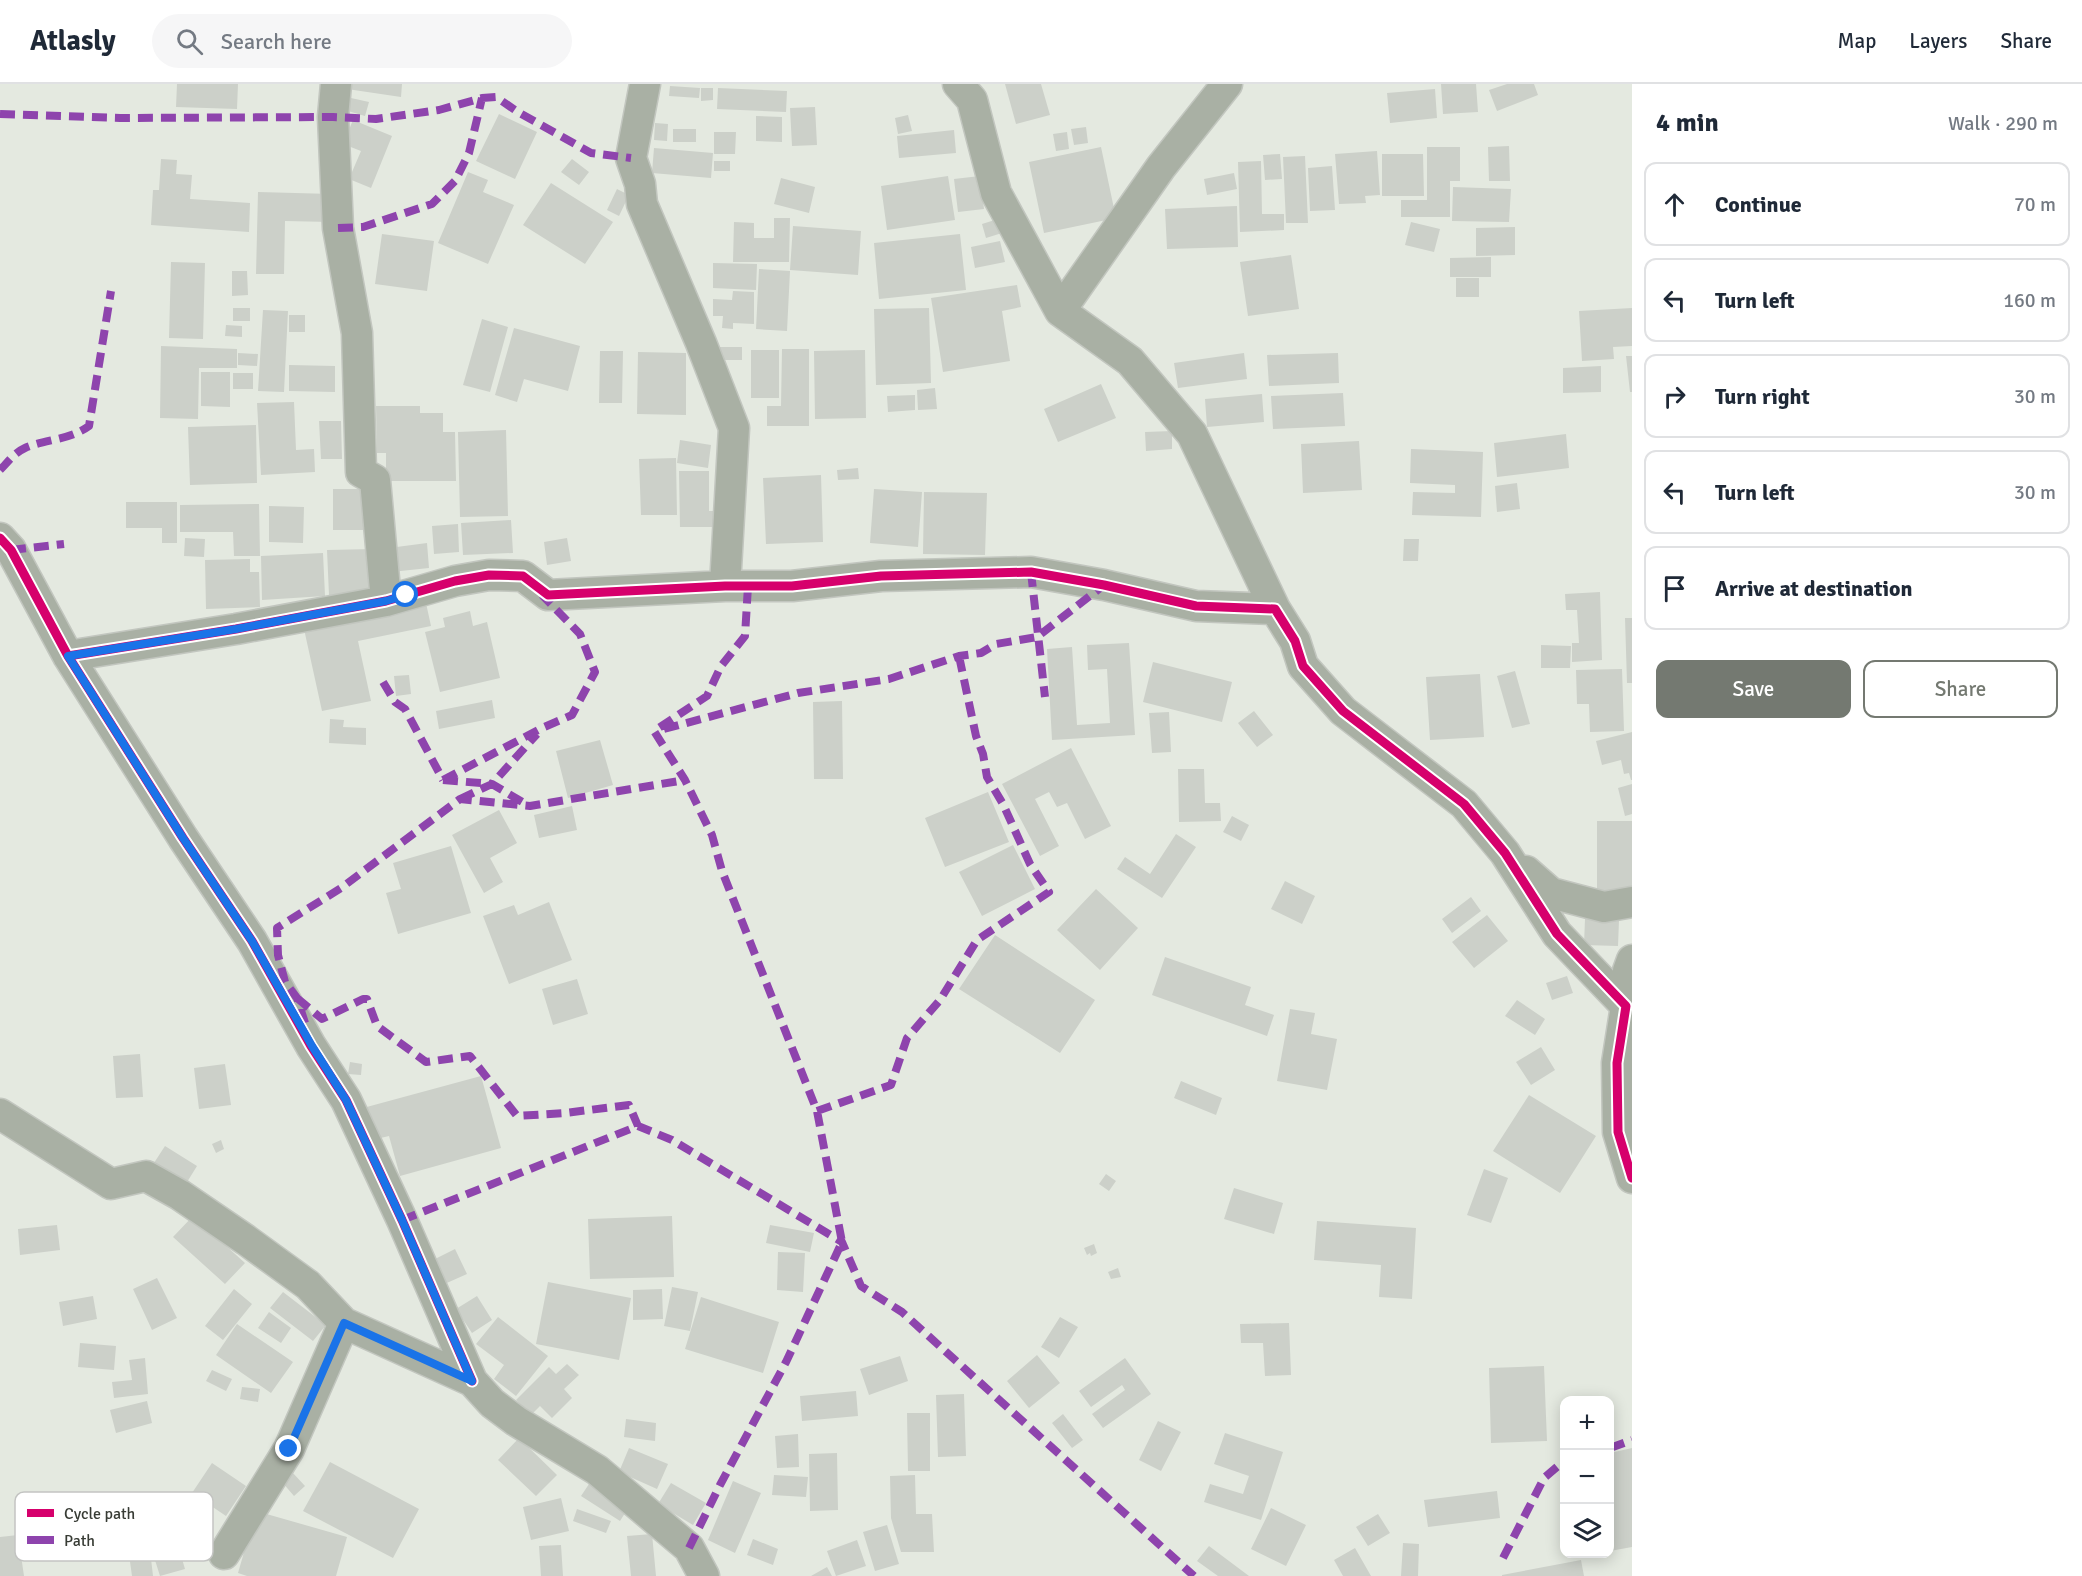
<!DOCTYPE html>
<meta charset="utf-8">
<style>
:root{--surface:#fff;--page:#f6f6f7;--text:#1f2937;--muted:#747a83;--line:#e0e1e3;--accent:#747971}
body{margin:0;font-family:Signika,sans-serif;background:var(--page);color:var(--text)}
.controls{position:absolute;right:18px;bottom:18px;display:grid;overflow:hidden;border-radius:12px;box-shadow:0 3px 15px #0003}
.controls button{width:54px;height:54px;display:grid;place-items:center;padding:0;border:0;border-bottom:2px solid var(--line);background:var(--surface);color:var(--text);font:30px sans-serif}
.stop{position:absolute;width:18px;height:18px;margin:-14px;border:4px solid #1a73e8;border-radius:50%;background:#fff}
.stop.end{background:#1a73e8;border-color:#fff;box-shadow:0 2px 6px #0008}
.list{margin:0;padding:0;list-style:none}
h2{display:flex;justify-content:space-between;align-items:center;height:78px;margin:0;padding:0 24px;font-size:26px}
h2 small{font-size:20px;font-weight:400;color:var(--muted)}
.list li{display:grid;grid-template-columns:39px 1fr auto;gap:18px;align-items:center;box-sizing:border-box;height:84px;margin:0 12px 12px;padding:0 12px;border:2px solid var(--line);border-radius:12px}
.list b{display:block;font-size:22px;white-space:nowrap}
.list em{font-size:20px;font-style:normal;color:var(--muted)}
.actions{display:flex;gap:12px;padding:18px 24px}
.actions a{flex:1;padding:14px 0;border:2px solid var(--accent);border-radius:12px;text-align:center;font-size:21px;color:var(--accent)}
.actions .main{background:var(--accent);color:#fff}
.icon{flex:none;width:33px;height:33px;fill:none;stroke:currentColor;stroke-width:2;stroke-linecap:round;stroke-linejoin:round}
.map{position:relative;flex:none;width:1632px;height:1492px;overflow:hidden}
header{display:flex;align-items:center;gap:36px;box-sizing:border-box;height:84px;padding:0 30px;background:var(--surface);border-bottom:2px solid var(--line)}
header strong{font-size:28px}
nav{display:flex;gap:33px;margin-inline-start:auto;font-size:21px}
.search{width:420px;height:54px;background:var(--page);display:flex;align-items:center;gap:15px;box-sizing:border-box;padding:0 21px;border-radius:33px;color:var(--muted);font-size:22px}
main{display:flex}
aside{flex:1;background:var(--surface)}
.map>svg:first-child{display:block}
.building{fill:#ccd0c9}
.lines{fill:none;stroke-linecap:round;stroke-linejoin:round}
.street-casing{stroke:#c2c6bf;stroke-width:33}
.street{stroke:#a9b0a4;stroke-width:30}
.quiet{stroke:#8e44ad;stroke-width:8;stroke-dasharray:15 8;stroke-linecap:butt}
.cycleway-casing{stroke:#fff;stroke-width:13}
.cycleway{stroke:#d6006c;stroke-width:9}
.route{stroke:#1a73e8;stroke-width:8}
.key{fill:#fff;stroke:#c3c4c2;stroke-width:1.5}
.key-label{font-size:16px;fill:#383c35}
</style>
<header>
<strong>Atlasly</strong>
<div class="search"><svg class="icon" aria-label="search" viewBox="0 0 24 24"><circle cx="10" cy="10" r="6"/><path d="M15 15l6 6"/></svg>Search here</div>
<nav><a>Map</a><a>Layers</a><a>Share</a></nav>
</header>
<main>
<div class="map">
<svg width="1632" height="1492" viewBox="0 0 1632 1492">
<rect width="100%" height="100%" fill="#e4e9e0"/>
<path class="building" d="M177 0H238L237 25 176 23Z
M348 0H402L401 13 347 5Z
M1005 0H1041L1050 31 1016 40Z
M1441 0H1476L1478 28 1443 30Z
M1507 0H1534L1538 11 1497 27 1489 6Z
M670 2 700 4 699 14 669 12Z
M701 4H713V16L701 17Z
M718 4 787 7 786 28 717 25Z
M1435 5 1437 34 1390 39 1387 9Z
M351 14 369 18 365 32 348 27Z
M815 23 817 61 792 62 790 24Z
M499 30 537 48 515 95 476 77Z
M908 31 912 47 898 50 895 34Z
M756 32 782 33V58L756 57Z
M353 36 392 52 371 104 349 95 361 67 343 60Z
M655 39 668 40 667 57 654 56Z
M1086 43 1088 59 1074 61 1071 45Z
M673 45H696V58H673Z
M954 46 956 69 899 74 897 52Z
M714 48H736L735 70H714Z
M1067 48 1069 65 1056 67 1053 50Z
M1509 62 1510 97H1489L1488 63Z
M1101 63 1116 134 1044 149 1029 78Z
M1427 63H1460V97H1450V133H1401V116H1427Z
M654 64 713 69 711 94 652 89Z
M1377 67 1380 111 1365 112 1366 119 1339 120 1335 70Z
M1280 70 1282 95 1265 96 1263 71Z
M1382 70H1423L1424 112H1382Z
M1305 72 1308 139H1286L1283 73Z
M161 75 177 76 176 90 192 91 190 115 250 119 249 148 151 141 153 106H159Z
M572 75 589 88 579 101 561 88Z
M714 77H730V87H714Z
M1261 77 1262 130H1284V146L1240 148 1238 78Z
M1332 82 1335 126 1310 127 1308 84Z
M468 88 488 96 483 108 514 121 488 180 438 159Z
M1234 89 1237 105 1207 111 1204 95Z
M948 92 955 136 887 146 881 102Z
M980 92 984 125 958 128 954 95Z
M781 94 815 103 809 129 774 120Z
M551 99 613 138 585 180 523 141Z
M1453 103 1511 105 1509 138 1452 137Z
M617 105 629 111 619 132 607 126Z
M258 108 332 110 331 138 285 137 284 190H256Z
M1237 122 1238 163 1167 165 1165 125Z
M774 134H790L789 178H733L734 138 754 139V154H774Z
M998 135 1002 149 986 154 982 140Z
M1411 138 1440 145 1434 168 1405 161Z
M793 142 861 147 858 191 790 186Z
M1515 143V171L1476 172V144Z
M382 150 434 157 427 207 375 200Z
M960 150 966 206 879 215 874 159Z
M1000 157 1005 178 975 184 971 163Z
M1291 171 1299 225 1248 232 1240 178Z
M1491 173V193H1450V174Z
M171 178 205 179 203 255 169 254Z
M713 179 757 180 756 206 713 204Z
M759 185 790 187 787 247 756 245Z
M232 187H247L248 211 232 212Z
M1456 194H1479V213H1456Z
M1017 201 1021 223 1002 227 1010 277 943 288 931 214Z
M733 207 754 208V240L733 239V245L722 244 723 232H713V215L732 216Z
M233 224H250V237H233Z
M929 224 931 299 876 301 874 225Z
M1632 224V262L1613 263 1614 275 1582 277 1579 227Z
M263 226 288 227 284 308 258 307Z
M289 231H305V248H289Z
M482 235 508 243 490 308 463 301Z
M226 241 242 242V253L225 252Z
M514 244 580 262 568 307 524 295 517 318 495 311Z
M161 262 237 265V284H199L198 335 160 334Z
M718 263H742V276H719Z
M782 265H809V342H767V322H781Z
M751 266H779V314H751Z
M865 266 866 334 815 335 814 267Z
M600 267H623L622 319H599Z
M638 268 686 269V331L637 330Z
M238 269 258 270 257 282 238 281Z
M1244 269 1247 295 1178 304 1174 279Z
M1338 269 1339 299 1269 302 1267 271Z
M1626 272H1632V308H1630Z
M289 281 335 282V308L289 307Z
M1601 282V308L1563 309V284Z
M201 288H230V323L201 322Z
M233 289H253V305H233Z
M1101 300 1116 334 1058 358 1044 325Z
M935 304 937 325 918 326 917 306Z
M1343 309 1345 342 1273 345 1271 312Z
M1262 310 1264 338 1207 343 1205 315Z
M915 311V326L888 328 887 312Z
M294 318 296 366 314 365 315 388 261 391 257 319Z
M376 322H420V329H443V348H455L456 397H386V369H377Z
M319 337H341L342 375H321Z
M256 341 257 399 190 401 188 343Z
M506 346 508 432 460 433 458 348Z
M1172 347V365L1146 367 1145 348Z
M1566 350 1569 384 1497 393 1494 359Z
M680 356 711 361 708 384 677 379Z
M1359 357 1362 406 1303 409 1301 360Z
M1411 365 1483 368 1481 433 1412 431 1413 408 1455 409V401L1410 399Z
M676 374 677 431H641L639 375Z
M858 384 859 395 838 396 837 386Z
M679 387H709V427H716L717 443H680Z
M821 391 823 458 766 460 763 394Z
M1517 399 1520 425 1497 428 1495 402Z
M333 405H365V446H333Z
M874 405 922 408 918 463 870 459Z
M924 408 987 409 985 471 923 470Z
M126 418H177V459H162V444H126Z
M259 420 260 472H234L233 448H180V421Z
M269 422 304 423 303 459 269 458Z
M511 436 513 469 463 471 461 439Z
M458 440 459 468 434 470 432 442Z
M185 454 205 455 204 473 184 472Z
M567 454 571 477 547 481 544 458Z
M1404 455H1419L1418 477H1403Z
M427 459 429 484 391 488 389 464Z
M374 465 375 510 329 511 327 466Z
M323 469 325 512 262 516 261 472Z
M250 475V488H259L260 523 206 525 205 476Z
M1600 508 1602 576 1572 578V559H1579L1577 526H1566L1565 510Z
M426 519 431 542 358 557 371 617 322 627 304 545Z
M470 527 473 542 487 538 500 594 440 608 425 548 445 543 443 534Z
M1625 534H1632V599H1627Z
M1129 559 1135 651 1052 656 1047 565 1072 563 1077 641 1110 639 1107 585 1088 586 1087 561Z
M1541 561 1571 562 1570 584H1541Z
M1153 578 1232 598 1222 638 1143 618Z
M1622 585 1624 647 1590 648 1589 620H1577L1576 586Z
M1515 587 1530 640 1512 644 1497 592Z
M1480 590 1484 653 1430 656 1426 593Z
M409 591 411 610 396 612 394 592Z
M492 616 495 634 439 645 436 627Z
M842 617 843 695H814L813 618Z
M1254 627 1273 651 1257 663 1238 639Z
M1169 628 1171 668 1152 669 1149 629Z
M330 635 344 636 343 643 366 644V661L329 659Z
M1632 648V696H1631L1629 689 1624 690 1621 676 1602 681 1596 657Z
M600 656 613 701 568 714 556 667Z
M1071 664 1111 742 1085 755 1067 719 1057 723 1049 708 1035 715 1059 762 1040 772 1002 700Z
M1178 685H1204L1205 719H1220L1221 737 1179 738Z
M1632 700V730L1625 732 1618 704Z
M988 708 1009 758 945 783 925 734Z
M572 722 577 746 539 754 534 731Z
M499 726 517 759 490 774 503 798 484 809 452 751Z
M1232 732 1249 741 1241 757 1223 748Z
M1597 737H1632V808H1597Z
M1176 750 1196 763 1162 814 1117 785 1125 773 1150 790Z
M1013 761 1035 805 982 832 959 788Z
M451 762 471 829 398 850 386 809 401 805 393 779Z
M1285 797 1315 812 1302 840 1271 825Z
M1096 805 1138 844 1100 886 1057 846Z
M1471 813 1481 827 1452 849 1442 835Z
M549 818 572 876 509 900 483 832 514 821 518 831Z
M1487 831 1508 857 1474 884 1452 858Z
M1585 835 1619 836 1618 862 1584 861Z
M995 851 1095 916 1060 969 959 905Z
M1165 873 1251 903 1245 921 1274 931 1267 952 1152 911Z
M1567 892 1573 909 1552 916 1546 899Z
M577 895 588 930 553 941 542 905Z
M1517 916 1545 935 1535 951 1505 932Z
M1290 925 1315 929 1311 950 1337 955 1327 1006 1277 997Z
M1541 963 1555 986 1531 1001 1516 978Z
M140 970 143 1013 116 1014 113 972Z
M350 978 362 980 361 991 348 990Z
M225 980 231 1021 199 1025 194 984Z
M481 992 501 1064 400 1092 389 1052 372 1056 363 1024Z
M1181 997 1222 1014 1216 1031 1174 1014Z
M1529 1011 1596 1052 1560 1109 1493 1067Z
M221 1056 224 1065 216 1069 212 1060Z
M165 1062 197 1082 184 1103 152 1082Z
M1484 1085 1508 1094 1491 1139 1467 1131Z
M1106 1090 1116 1097 1109 1107 1099 1100Z
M1234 1104 1283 1119 1274 1150 1224 1135Z
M193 1132 245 1179 225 1200 173 1153Z
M672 1132 674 1193 590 1195 588 1135Z
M1317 1137 1416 1144 1412 1215 1379 1213 1381 1181 1314 1176Z
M57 1141 60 1166 20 1171 18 1145Z
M770 1141 814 1149 810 1168 766 1159Z
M1094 1160 1097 1169 1091 1172 1090 1169 1087 1171 1084 1164Z
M455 1165 467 1190 440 1202 429 1178Z
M778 1168 805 1169 803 1208 777 1206Z
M1118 1184 1121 1193 1111 1195 1108 1188Z
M157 1194 177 1234 152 1246 133 1205Z
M548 1198 631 1214 619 1276 536 1260Z
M672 1203 698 1208 690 1247 664 1242Z
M234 1205 252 1220 223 1256 205 1242Z
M662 1205 663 1235 633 1236V1206Z
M283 1208 326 1241 313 1257 270 1224Z
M93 1212 97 1235 63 1242 59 1218Z
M477 1212 492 1236 472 1249 456 1225Z
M701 1213 779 1238 763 1289 685 1265Z
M269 1228 291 1244 281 1259 258 1244Z
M498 1233 548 1272 516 1312 494 1295 504 1281 476 1260Z
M1060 1233 1078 1243 1059 1274 1041 1263Z
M1289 1239 1291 1291 1265 1292 1263 1259H1241L1240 1240Z
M237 1240 293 1278 271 1309 216 1271Z
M80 1259 116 1262 114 1286 78 1283Z
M1037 1271 1060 1299 1029 1324 1007 1297Z
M900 1272 908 1297 869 1311 860 1285Z
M145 1274 148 1310 114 1314 112 1298 132 1296 129 1276Z
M1125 1274 1151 1310 1103 1344 1092 1330 1125 1306 1122 1301 1091 1323 1079 1307Z
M567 1280 579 1291 564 1305 572 1314 552 1334 540 1322 531 1331 516 1316 549 1283 556 1290Z
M1544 1282 1547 1357 1491 1359 1489 1284Z
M212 1286 232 1295 226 1307 206 1297Z
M242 1303 260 1305 258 1318 240 1315Z
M856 1307 858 1332 802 1337 800 1312Z
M964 1310 966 1372 938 1373 936 1311Z
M147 1317 152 1339 116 1349 110 1326Z
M907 1329H930V1387H908Z
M1063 1330 1083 1356 1072 1364 1052 1339Z
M626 1335 656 1339 655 1357 624 1353Z
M1158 1337 1181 1348 1161 1387 1139 1376Z
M1225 1349 1283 1368 1261 1436 1204 1418 1210 1400 1243 1410 1249 1392 1214 1380Z
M798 1350 799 1383 777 1384 775 1352Z
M519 1354 557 1391 536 1412 498 1376Z
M629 1364 668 1380 657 1405 619 1388Z
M1632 1364V1463L1610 1467V1369Z
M837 1369 838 1426 810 1427 809 1370Z
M330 1378 419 1425 393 1474 303 1427Z
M212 1379 246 1402 226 1432 192 1409Z
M292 1388 305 1402 294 1412 282 1398Z
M774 1391 808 1393 806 1413 772 1411Z
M915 1391 916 1430H932L934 1468H901L891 1434 890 1392Z
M593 1394 632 1418 620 1437 581 1412Z
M733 1397 761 1409 735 1469 708 1456Z
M671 1399 706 1419 693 1441 658 1420Z
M1497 1407 1500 1434 1428 1443 1424 1416Z
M561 1414 569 1447 531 1456 523 1423Z
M1271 1424 1306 1441 1286 1482 1251 1465Z
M577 1425 611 1437 606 1449 573 1437Z
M256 1427 347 1453 336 1492H247L238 1489Z
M1378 1430 1390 1449 1368 1462 1356 1443Z
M887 1441 899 1480 875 1487 863 1448Z
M174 1448 185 1485 160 1492 149 1457 153 1492H132L127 1456 148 1454V1456Z
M652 1450 656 1492H631L627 1452Z
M18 1451 24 1492H0V1453Z
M753 1455 778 1465 773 1481 747 1471Z
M857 1456 866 1482 836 1492 827 1467Z
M1403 1459 1419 1460 1418 1492H1401Z
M561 1461 563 1492H541L539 1462Z
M1209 1462 1249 1492H1218L1197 1477Z
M1355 1464 1371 1492H1343L1334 1476Z
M1581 1476 1584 1492H1502V1491Z
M827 1483 832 1492H811Z"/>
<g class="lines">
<defs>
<path id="street" d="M336 0 333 33 338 144 357 249 361 388 375 396 386 517
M645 0 631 74 640 100 642 120 701 259 734 344 725 502
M958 0 972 16 996 109 1060 227 1130 277 1192 350 1275 525
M1060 227 1161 83 1227 0
M0 454 11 466 68 572 183 754 252 857 311 962 346 1016 402 1136 472 1297
M68 572 236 545 386 517 455 497 489 491 523 492 548 511 725 502H792L881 492 1031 488 1104 501 1196 522 1275 525 1295 557 1303 582 1343 627 1464 720 1505 769 1557 850 1626 922 1617 979 1618 1048 1632 1094
M1526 787 1551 809 1604 823 1632 818
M1626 922 1628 887 1632 876
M0 1030 111 1100 146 1092 180 1111 246 1156 308 1201 344 1239 472 1297 492 1319 516 1337 597 1386 689 1464 704 1492
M224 1470 289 1365 344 1239"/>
</defs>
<use href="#street" class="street-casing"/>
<use href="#street" class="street"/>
<path class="quiet" d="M0 30 120 34 333 33 376 35 439 26 482 14 496 13 518 28 591 69 631 74
M338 144 363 143 432 120 455 97 469 69 482 14
M0 386C8 378 14 369 25 364 46 355 70 356 89 342L111 207
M11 466 64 460
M1031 488 1045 613
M383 598 395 618 405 625 443 696
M664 645 798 609 889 595 959 572 981 569 996 560 1037 553 1104 501
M443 696 542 644 572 631 595 588 580 550 542 511
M443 696 492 700 524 719
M460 715 492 700 537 650
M297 914 322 935 363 915H367L377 942 426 978 470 972 517 1032 565 1029 629 1021 638 1042
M305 939 297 914 285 898 278 871 277 844 341 804 460 715 530 722 685 696
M817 1027 891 1001 907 954 940 916 977 856 1049 808 1030 780 1003 720 987 693 983 670 976 652 959 572
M402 1136 638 1042 672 1056 842 1158 861 1202 902 1228 1194 1492
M1610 1364 1632 1356
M689 1464 720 1401 786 1278 842 1158 817 1027 722 787 712 751 685 696 654 647 707 612 721 582 745 552 748 502
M1503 1474 1544 1394 1558 1382 1564 1379"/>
<defs>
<path id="cycleway" d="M0 454 11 466 68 572 183 754 252 857 311 962 346 1016 402 1136 472 1297
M68 572 236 545 386 517 455 497 489 491 523 492 548 511 725 502H792L881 492 1031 488 1104 501 1196 522 1275 525 1295 557 1303 582 1343 627 1464 720 1505 769 1557 850 1626 922 1617 979 1618 1048 1632 1094"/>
</defs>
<use href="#cycleway" class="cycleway-casing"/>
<use href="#cycleway" class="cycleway"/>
</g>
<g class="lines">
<path class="route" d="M289 1365 344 1239 472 1297 402 1136 346 1016 312 962 252 857 183 754 68 572 236 545 386 517 406 511"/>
</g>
<rect x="15" y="1408" width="198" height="69" rx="9" class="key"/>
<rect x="27" y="1425" width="27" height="8" fill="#d6006c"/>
<rect x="27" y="1452" width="27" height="8" fill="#8e44ad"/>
<g class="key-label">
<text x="64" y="1435">Cycle path</text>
<text x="64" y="1462">Path</text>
</g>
</svg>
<div class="controls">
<button>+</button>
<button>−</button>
<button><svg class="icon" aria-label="layers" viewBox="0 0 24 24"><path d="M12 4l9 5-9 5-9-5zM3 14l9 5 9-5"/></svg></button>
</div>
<div class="stop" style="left:406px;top:511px"></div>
<div class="stop end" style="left:289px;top:1365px"></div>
</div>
<aside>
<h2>4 min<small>Walk · 290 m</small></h2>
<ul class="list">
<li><svg class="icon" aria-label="ahead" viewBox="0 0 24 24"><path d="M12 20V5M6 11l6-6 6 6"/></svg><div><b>Continue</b></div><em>70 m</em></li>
<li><svg class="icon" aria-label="left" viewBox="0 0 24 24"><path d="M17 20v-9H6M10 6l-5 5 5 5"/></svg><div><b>Turn left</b></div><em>160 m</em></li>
<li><svg class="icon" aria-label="right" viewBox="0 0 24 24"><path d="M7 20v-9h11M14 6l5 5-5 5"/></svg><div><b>Turn right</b></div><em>30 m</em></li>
<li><svg class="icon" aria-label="left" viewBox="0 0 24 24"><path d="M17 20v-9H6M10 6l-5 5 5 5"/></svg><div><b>Turn left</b></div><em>30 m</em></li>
<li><svg class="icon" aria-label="arrive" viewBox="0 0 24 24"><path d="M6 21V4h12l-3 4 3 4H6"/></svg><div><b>Arrive at destination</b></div></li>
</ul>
<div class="actions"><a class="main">Save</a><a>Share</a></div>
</aside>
</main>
